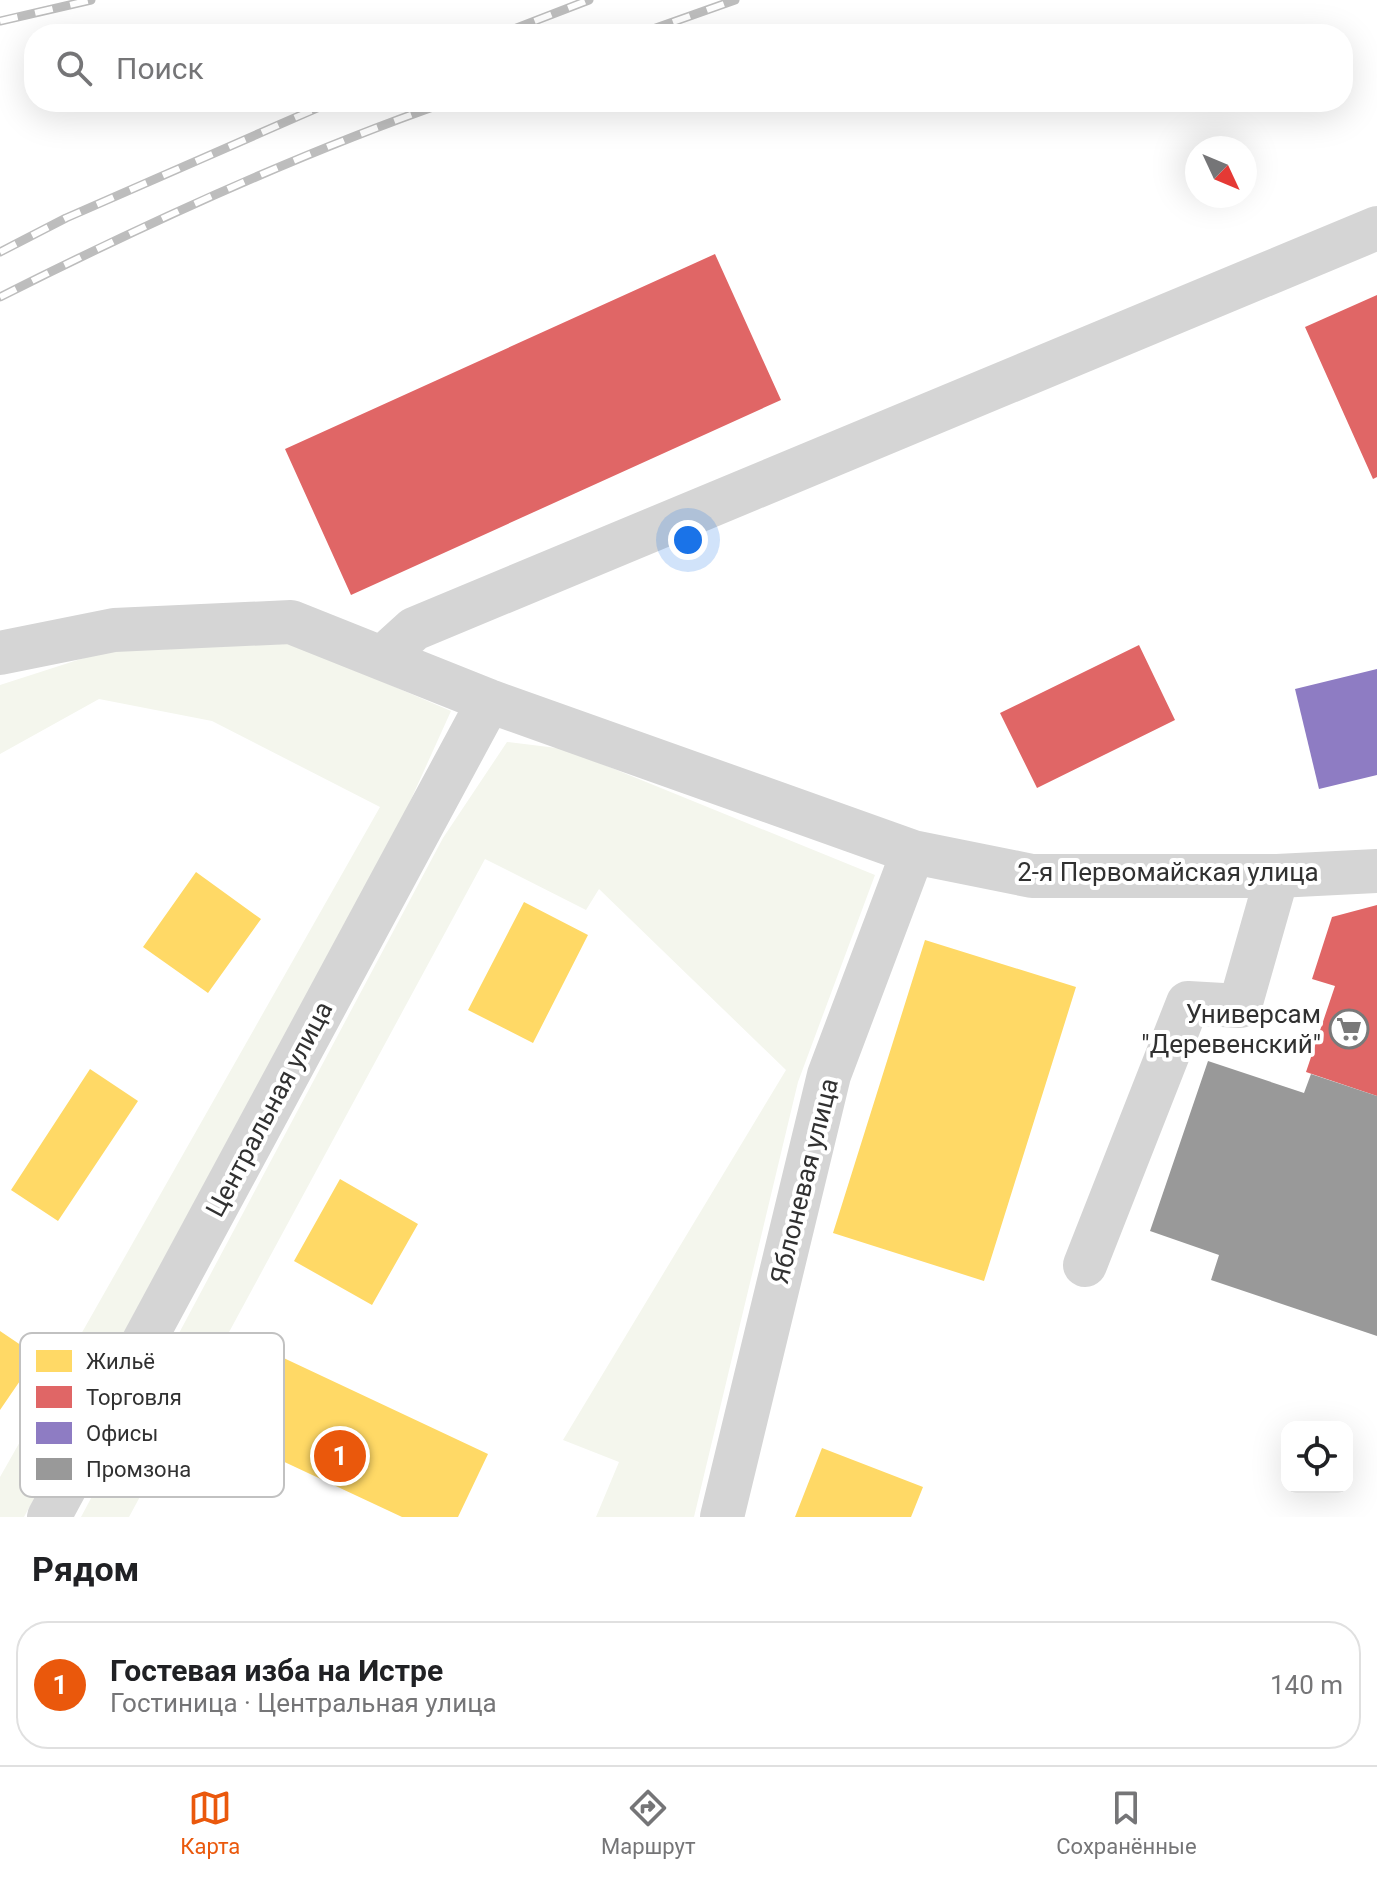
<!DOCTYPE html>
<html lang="ru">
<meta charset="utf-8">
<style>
:root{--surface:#fff;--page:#f2f2f2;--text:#202124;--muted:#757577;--line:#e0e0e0;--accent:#ea580c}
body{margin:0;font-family:Roboto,sans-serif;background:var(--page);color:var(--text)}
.controls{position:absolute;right:24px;bottom:24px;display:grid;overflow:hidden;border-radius:16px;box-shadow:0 8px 32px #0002}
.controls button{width:72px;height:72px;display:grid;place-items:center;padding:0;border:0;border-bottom:2px solid var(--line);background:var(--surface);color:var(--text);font:40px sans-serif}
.compass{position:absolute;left:1185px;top:136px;width:72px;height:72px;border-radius:50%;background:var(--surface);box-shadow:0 8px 32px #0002;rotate:134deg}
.you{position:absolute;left:688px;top:540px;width:28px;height:28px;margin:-20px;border:6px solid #fff;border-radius:50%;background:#1a73e8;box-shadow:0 0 0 12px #1a73e833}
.badge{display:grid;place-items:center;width:52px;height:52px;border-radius:50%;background:var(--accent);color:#fff;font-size:26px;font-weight:700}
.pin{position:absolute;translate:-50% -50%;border:4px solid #fff;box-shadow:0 2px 8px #0006}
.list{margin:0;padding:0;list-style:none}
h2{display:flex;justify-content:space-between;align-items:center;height:104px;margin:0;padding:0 32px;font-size:34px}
h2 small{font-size:26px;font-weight:400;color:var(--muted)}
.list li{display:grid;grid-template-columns:52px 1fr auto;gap:24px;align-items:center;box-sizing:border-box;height:128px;margin:0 16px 16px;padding:0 16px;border:2px solid var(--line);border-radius:32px}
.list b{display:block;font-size:30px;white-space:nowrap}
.list p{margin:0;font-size:26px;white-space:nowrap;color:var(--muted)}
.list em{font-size:26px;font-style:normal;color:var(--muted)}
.icon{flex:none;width:44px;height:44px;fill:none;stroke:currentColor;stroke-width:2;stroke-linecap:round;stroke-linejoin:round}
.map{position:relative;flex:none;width:1377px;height:1517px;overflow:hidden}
.search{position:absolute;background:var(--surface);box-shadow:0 8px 32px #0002;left:24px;right:24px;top:24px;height:88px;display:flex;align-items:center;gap:20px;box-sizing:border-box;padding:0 28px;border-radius:32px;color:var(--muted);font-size:30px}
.sheet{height:248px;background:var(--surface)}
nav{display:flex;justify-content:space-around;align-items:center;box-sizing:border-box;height:112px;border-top:2px solid var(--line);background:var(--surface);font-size:22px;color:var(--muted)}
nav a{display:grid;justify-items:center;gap:4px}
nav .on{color:var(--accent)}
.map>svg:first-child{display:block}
.green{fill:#f4f6ed}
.homes{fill:#ffd966}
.shops{fill:#e06666}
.offices{fill:#8e7cc3}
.industry{fill:#999}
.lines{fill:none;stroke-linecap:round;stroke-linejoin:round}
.minor{stroke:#d5d5d5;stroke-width:44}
.rail-casing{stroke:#bdbdbd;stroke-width:9}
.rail{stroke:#fff;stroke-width:6;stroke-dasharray:18;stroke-linecap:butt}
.labels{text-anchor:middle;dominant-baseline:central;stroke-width:8;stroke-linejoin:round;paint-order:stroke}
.street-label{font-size:26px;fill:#313131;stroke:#fff}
.poi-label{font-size:26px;fill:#313131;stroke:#fff;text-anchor:end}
.key{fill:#fff;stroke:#c1c1c1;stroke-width:2}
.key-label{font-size:22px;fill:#313131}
</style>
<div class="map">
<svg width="1377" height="1517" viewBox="0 0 1377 1517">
<rect width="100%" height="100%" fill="#fff"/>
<path class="green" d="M283 639 451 711 403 817 24 1517H0V1477L380 807 212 721 99 699 0 754V685L118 647Z
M507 742 565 749 875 875 798 1082 694 1517H596L619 1462 563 1440 786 1070 599 889 586 910 485 859 129 1517H81L443 838Z"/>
<path class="homes" d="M196 872 261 919 208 993 143 947Z
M524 902 588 935 533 1043 468 1010Z
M925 940 1076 987 984 1281 833 1233Z
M90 1069 138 1101 58 1221 11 1190Z
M340 1179 418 1224 372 1305 294 1261Z
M0 1331 37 1356 0 1410Z
M273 1353 488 1454 458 1517H402L233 1438Z
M822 1448 923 1487 911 1517H795Z"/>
<path class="shops" d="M715 254 781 400 351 595 285 449Z
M1377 295V477L1373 479 1305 327Z
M1139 645 1175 720 1037 788 1000 713Z
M1377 905V1096L1306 1072 1335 986 1312 979 1332 917Z"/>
<path class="offices" d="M1377 669V775L1319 789 1295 689Z"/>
<path class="industry" d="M1208 1061 1304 1093 1311 1074 1377 1096V1336L1211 1280 1219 1255 1150 1231Z"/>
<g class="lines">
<path class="minor" d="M0 653 114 630 291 622 489 701 913 852 1032 876H1277L1377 871
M382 658 414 629 1377 228
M1085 1265 1188 1003 1240 1006 1277 876
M49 1517 489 701
M722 1517 829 1075 913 852"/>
<defs>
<path id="rail" d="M0 21 91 0
M501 34 589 0
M639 34 735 0
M0 252 66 218 331 102
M0 297C143 225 295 155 447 102"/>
</defs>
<use href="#rail" class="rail-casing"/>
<use href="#rail" class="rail"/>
</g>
<defs>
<symbol id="supermarket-ring" viewBox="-11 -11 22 22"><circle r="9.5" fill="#fff" stroke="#797979" stroke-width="1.5"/><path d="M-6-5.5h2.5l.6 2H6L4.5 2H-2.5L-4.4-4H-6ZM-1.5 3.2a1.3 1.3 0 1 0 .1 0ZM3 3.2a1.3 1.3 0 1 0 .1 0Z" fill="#797979"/></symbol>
</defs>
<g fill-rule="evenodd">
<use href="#supermarket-ring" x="1327" y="1007" width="44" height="44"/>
</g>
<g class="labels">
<g class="street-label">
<text x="1168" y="872">2-я Первомайская улица</text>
<text transform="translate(269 1109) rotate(-62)">Центральная улица</text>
<text transform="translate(804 1181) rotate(-76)">Яблоневая улица</text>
</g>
<g class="poi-label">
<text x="1321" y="1014">Универсам<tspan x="1321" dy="30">"Деревенский"</tspan></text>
</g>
</g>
<rect x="20" y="1333" width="264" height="164" rx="12" class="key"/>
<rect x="36" y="1350" width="36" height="22" fill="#ffd966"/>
<rect x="36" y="1386" width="36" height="22" fill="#e06666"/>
<rect x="36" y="1422" width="36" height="22" fill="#8e7cc3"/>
<rect x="36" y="1458" width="36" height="22" fill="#999"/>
<g class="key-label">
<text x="86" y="1369">Жильё</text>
<text x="86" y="1405">Торговля</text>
<text x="86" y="1441">Офисы</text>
<text x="86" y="1477">Промзона</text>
</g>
</svg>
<div class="controls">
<button><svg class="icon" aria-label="locate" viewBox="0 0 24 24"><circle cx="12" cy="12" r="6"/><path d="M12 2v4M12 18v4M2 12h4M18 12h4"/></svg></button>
</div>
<svg class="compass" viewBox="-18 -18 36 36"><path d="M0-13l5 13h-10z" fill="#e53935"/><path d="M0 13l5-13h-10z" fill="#757577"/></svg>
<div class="you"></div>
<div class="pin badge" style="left:340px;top:1456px">1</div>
<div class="search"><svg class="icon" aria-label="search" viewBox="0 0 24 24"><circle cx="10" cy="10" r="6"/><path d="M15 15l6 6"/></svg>Поиск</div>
</div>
<section class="sheet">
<h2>Рядом<small></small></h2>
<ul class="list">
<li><span class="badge">1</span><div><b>Гостевая изба на Истре</b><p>Гостиница · Центральная улица</p></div><em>140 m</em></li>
</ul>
</section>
<nav>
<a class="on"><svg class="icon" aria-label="map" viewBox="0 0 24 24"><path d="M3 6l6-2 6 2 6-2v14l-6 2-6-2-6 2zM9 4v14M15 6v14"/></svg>Карта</a>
<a><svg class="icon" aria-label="directions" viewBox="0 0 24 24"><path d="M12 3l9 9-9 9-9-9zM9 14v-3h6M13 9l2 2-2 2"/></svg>Маршрут</a>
<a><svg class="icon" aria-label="saved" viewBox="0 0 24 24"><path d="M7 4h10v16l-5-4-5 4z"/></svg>Сохранённые</a>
</nav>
